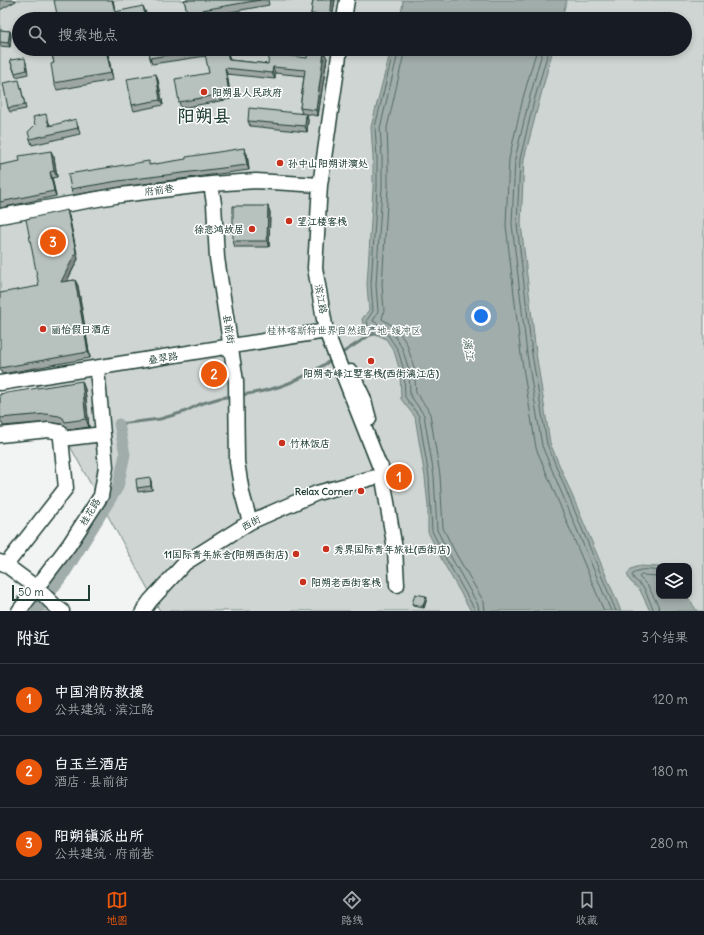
<!DOCTYPE html>
<html lang="zh">
<meta charset="utf-8">
<style>
:root{--surface:#171b24;--page:#20242c;--text:#f1f3f6;--muted:#9ea1a6;--line:#363941;--accent:#ea580c}
body{margin:0;font-family:Delius,"LXGW WenKai TC",sans-serif;background:var(--page);color:var(--text)}
.controls{position:absolute;right:12px;bottom:12px;display:grid;overflow:hidden;border-radius:8px;box-shadow:0 2px 6px #0003}
.controls button{width:36px;height:36px;display:grid;place-items:center;padding:0;border:0;border-bottom:1px solid var(--line);background:var(--surface);color:var(--text);font:20px sans-serif}
.scale{position:absolute;left:12px;bottom:10px;width:78px;box-sizing:border-box;padding-left:4px;border:2px solid #1f3d34;border-top:0;font-size:11px;line-height:14px;white-space:nowrap;color:#1f3d34;-webkit-text-stroke:3px #fff;paint-order:stroke}
.you{position:absolute;left:481px;top:316px;width:14px;height:14px;margin:-10px;border:3px solid #fff;border-radius:50%;background:#1a73e8;box-shadow:0 0 0 6px #1a73e833}
.badge{display:grid;place-items:center;width:26px;height:26px;border-radius:50%;background:var(--accent);color:#fff;font-size:13px;font-weight:700}
.pin{position:absolute;translate:-50% -50%;border:2px solid #fff;box-shadow:0 1px 4px #0006}
.list{margin:0;padding:0;list-style:none}
h2{display:flex;justify-content:space-between;align-items:center;height:52px;margin:0;padding:0 16px;font-size:17px}
h2 small{font-size:13px;font-weight:400;color:var(--muted)}
.list li{display:grid;grid-template-columns:26px 1fr auto;gap:12px;align-items:center;box-sizing:border-box;height:72px;padding:0 16px;border-top:1px solid var(--line)}
.list b{display:block;font-size:15px;white-space:nowrap}
.list p{margin:0;font-size:13px;white-space:nowrap;color:var(--muted)}
.list em{font-size:13px;font-style:normal;color:var(--muted)}
.icon{flex:none;width:22px;height:22px;fill:none;stroke:currentColor;stroke-width:2;stroke-linecap:round;stroke-linejoin:round}
.map{position:relative;flex:none;width:704px;height:611px;overflow:hidden}
.search{position:absolute;background:var(--surface);box-shadow:0 2px 6px #0003;left:12px;right:12px;top:12px;height:44px;display:flex;align-items:center;gap:10px;box-sizing:border-box;padding:0 14px;border-radius:22px;color:var(--muted);font-size:15px}
.sheet{height:268px;background:var(--surface)}
nav{display:flex;justify-content:space-around;align-items:center;box-sizing:border-box;height:56px;border-top:1px solid var(--line);background:var(--surface);font-size:11px;color:var(--muted)}
nav a{display:grid;justify-items:center;gap:2px}
nav .on{color:var(--accent)}
.map>svg:first-child{display:block}
.green{fill:#ced5d3;stroke:#768984;fill-rule:evenodd}
.water{fill:#a1adaa;stroke:#6d807b}
.lines{fill:none;stroke-linecap:round;stroke-linejoin:round}
.shore{stroke:#536a63;stroke-width:1}
.stream{stroke:#6d807b;stroke-width:3}
.canal{stroke:#a1adaa;stroke-width:11}
.minor-casing{stroke:#1f3d34;stroke-width:17}
.minor{stroke:#fff;stroke-width:14}
.wall{fill:#9da6a3;stroke:#1f3d34}
.shaded-wall{fill:#808784;stroke:#1f3d34}
.building{fill:#b7c1bd;stroke:#1f3d34}
.poi-dot{fill:#c8321e;stroke:#fff;stroke-width:1.5}
.labels{text-anchor:middle;dominant-baseline:central;stroke-width:3;stroke-linejoin:round;paint-order:stroke}
.poi-label{font-size:10px;font-weight:bold;fill:#1f3d34;stroke:#fff;text-anchor:start}
.street-label{font-size:10px;fill:#1f3d34;stroke:#fff}
.park-label{font-size:10px;fill:#425b54;stroke:#fff}
.water-label{font-size:11px;font-style:italic;fill:#465f57;stroke:#fff}
.town-label{font-size:18px;font-weight:bold;fill:#1f3d34;stroke:#fff}
</style>
<div class="map">
<svg width="704" height="611" viewBox="0 0 704 611">
<rect width="100%" height="100%" fill="#f2f3f3"/>
<filter id="ink" filterUnits="userSpaceOnUse"><feTurbulence type="fractalNoise" baseFrequency=".025" numOctaves="2"/><feDisplacementMap in="SourceGraphic" scale="8" xChannelSelector="R" yChannelSelector="G"/><feConvolveMatrix kernelMatrix="1 2 1 2 8 2 1 2 1" color-interpolation-filters="sRGB"/></filter>
<g filter="url(#ink)">
<path class="green" d="M0 0H704V611H160L0 318ZM19 19H685V49H19ZM659 566H689V596H659Z
M97 514 67 566 56 591 53 611H13L18 596 24 591 42 587Z"/>
<path class="water" d="M403 0H567L561 19H399L402 8Z
M391 49H553L524 159 521 224 536 353 550 443 621 611H471L443 562 428 532V506L425 477 415 417 401 399 400 371 394 351 386 339 364 328 362 319 369 310 367 285 373 188V157L371 127Z
M639 566 659 567V596H687L697 611H650L640 590 630 581 627 574 631 569Z"/>
<g class="lines">
<path class="shore" d="M394 49 375 127 377 157V188L371 285 373 311 367 320 368 326 388 335 398 350 404 371 405 397 419 416 429 477 432 531 446 559 474 608V611
M399 49 380 128 382 157V188L376 285 378 311 373 321 392 332 402 348 409 370 410 395 424 415 434 476 437 530 451 557 478 605 479 611
M405 49 387 128 388 157V188L382 285 384 311 382 319 396 328 407 344 414 368 416 393 427 408 430 414 440 475 443 528 456 554 484 602 485 611
M537 49 523 98 509 159 506 225 521 355 536 448 604 611
M543 49 529 100 515 159 512 224 527 354 542 446 611 611
M549 49 534 101 520 159 517 224 532 354 547 444 616 611
M654 611 644 588 634 579 632 575C639 567 650 570 659 571
M659 611 658 605 648 586 639 577 641 575 659 576"/>
<path class="stream" d="M339 355 370 335 376 334
M241 395C279 390 301 380 333 359
M119 424 160 419 184 412 200 404 220 398 233 396"/>
<path class="canal" d="M36 611 65 573 118 487 125 454 119 424"/>
<defs>
<path id="minor" d="M344 19 347 0
M211 184 214 204 217 258 236 381 237 462 242 493 250 522
M0 216 121 195 211 184 256 181 320 185
M330 339 326 331 315 268 320 185 340 49
M351 372 363 397 369 419
M0 383 326 331 383 475 317 493 250 522 185 563 150 601 143 611
M0 435 49 430 60 432 61 439 103 434
M381 467 395 549 397 585
M0 562 6 565 37 588 55 606 62 611
M6 565 66 488 61 439
M19 611 69 545 101 496 106 467 97 369"/>
</defs>
<use href="#minor" class="minor-casing"/>
<use href="#minor" class="minor"/>
</g>
<path class="wall" d="M0 0H16V1L0 10Z
M184 0H268L269 5 219 14 221 19H189Z
M313 0H335L332 19H313L311 14Z
M0 30 10 31 11 35 10 47 0 46Z
M51 49H107L113 80 57 90 54 83V63Z
M149 49H227L230 60 268 64 307 58H327L318 116 307 114 308 120 307 132 250 126 248 121 302 113 300 108 304 76 275 73V79L227 74 231 99 181 108 179 102 209 73 206 56 152 64 150 58Z
M10 60 26 62 28 74 16 77Z
M158 80 163 105 134 111 132 105Z
M20 84 26 109 10 112 8 108Z
M48 120 50 125H78L80 134 32 145 30 139Z
M247 154 249 170 120 187 73 195 71 189 150 165Z
M54 157 57 177 52 178 56 196 0 208V165Z
M270 212 269 247H235L233 241Z
M69 216 78 259 67 281 75 280 78 286 90 358 2 374 0 368 39 286Z
M85 389 89 427 68 430 66 426 62 424 48 422 3 426 0 419V394Z
M404 466 408 482 393 485 392 481Z
M151 481 152 490 138 492 137 488Z
M426 596 427 598 424 608 413 606 412 604Z"/>
<path class="shaded-wall" d="M112 0H113L117 19 115 12Z
M332 0H335L332 19H331L330 16Z
M143 6 146 13 147 19H146Z
M10 31 11 35 10 47 8 43Z
M106 49H107L113 80 111 73Z
M226 49H227L231 66 229 60Z
M324 52 327 58 318 116 316 110Z
M273 67 275 73V79L272 73Z
M225 68 227 74 231 99 229 93Z
M156 74 158 80 163 105 160 100Z
M306 114 308 120 307 132 305 126Z
M244 148 247 154 249 170 247 165Z
M51 151 54 157 57 177 54 171Z
M50 172 52 178 56 196 54 191Z
M268 206 270 212 269 247 267 241Z
M67 210 69 216 78 259 63 289 61 282Z
M75 280 78 286 90 358 88 352Z
M82 381 85 389 89 427 86 419Z
M150 477 151 481 152 490 151 486Z
M426 596 427 598 424 608 423 606Z"/>
<path class="building" d="M54 0H112L115 12 143 6 146 19H58Z
M184 0H260L202 10 218 13 220 19H198L197 17 189 19Z
M313 0H332L330 16 311 14Z
M250 17 262 19H249Z
M0 30 10 31 8 43 0 42Z
M51 49H106L111 73 54 83 51 64 54 63Z
M149 49H226L229 60 268 64 269 53 307 58 308 50 324 52 316 110 300 108 305 70 273 67 272 73 225 68 229 93 179 102 175 79 209 73 204 49 150 58Z
M25 58 27 70 15 73 10 60Z
M156 74 160 100 132 105 127 79Z
M19 80 25 105 8 108 3 83Z
M249 108 306 114 305 126 248 121Z
M46 114 49 126 76 119 78 128 30 139 28 132 35 125 33 117Z
M244 148 247 165 118 181 71 189 68 174 149 161V165L186 159V157Z
M51 151 54 171 50 172 54 191 0 202V165L20 161 19 156Z
M233 206H268L267 241H233Z
M67 210 76 252 61 282 75 280 88 352 0 368V293L39 286 26 219Z
M82 381 86 419 65 422 63 418 59 416 46 414 0 418V394Z
M404 466 406 478 392 481 390 469Z
M150 477 151 486 137 488 136 479Z
M415 594 426 596 423 606 412 604Z"/>
</g>
<g class="poi-dot">
<circle cx="204" cy="92" r="4"/>
<circle cx="280" cy="163" r="4"/>
<circle cx="289" cy="221" r="4"/>
<circle cx="252" cy="229" r="4"/>
<circle cx="43" cy="329" r="4"/>
<circle cx="371" cy="361" r="4"/>
<circle cx="282" cy="443" r="4"/>
<circle cx="361" cy="491" r="4"/>
<circle cx="326" cy="549" r="4"/>
<circle cx="296" cy="554" r="4"/>
<circle cx="303" cy="582" r="4"/>
</g>
<g class="labels">
<g class="poi-label">
<text x="212" y="92">阳朔县人民政府</text>
<text x="288" y="163">孙中山阳朔讲演处</text>
<text x="297" y="221">望江楼客栈</text>
<text x="244" y="229" text-anchor="end">徐悲鸿故居</text>
<text x="51" y="329">丽怡假日酒店</text>
<text x="371" y="373" text-anchor="middle">阳朔奇峰江墅客栈(西街漓江店)</text>
<text x="290" y="443">竹林饭店</text>
<text x="353" y="491" text-anchor="end">Relax Corner</text>
<text x="334" y="549">秀界国际青年旅社(西街店)</text>
<text x="288" y="554" text-anchor="end">11国际青年旅舍(阳朔西街店)</text>
<text x="311" y="582">阳朔老西街客栈</text>
</g>
<g class="street-label">
<text transform="translate(159 190) rotate(-8)">府前巷</text>
<text transform="translate(321 299) rotate(80)">滨江路</text>
<text transform="translate(229 329) rotate(81)">县前街</text>
<text transform="translate(163 358) rotate(-9)">叠翠路</text>
<text transform="translate(90 512) rotate(-58)">桂花路</text>
<text transform="translate(251 523) rotate(-27)">西街</text>
</g>
<g class="park-label">
<text x="344" y="330">桂林喀斯特世界自然遗产地-缓冲区</text>
</g>
<g class="water-label">
<text transform="translate(469 349) rotate(81)">漓江</text>
</g>
<g class="town-label">
<text x="204" y="115">阳朔县</text>
</g>
</g>
</svg>
<div class="controls">
<button><svg class="icon" aria-label="layers" viewBox="0 0 24 24"><path d="M12 4l9 5-9 5-9-5zM3 14l9 5 9-5"/></svg></button>
</div>
<div class="scale">50 m</div>
<div class="you"></div>
<div class="pin badge" style="left:399px;top:477px">1</div>
<div class="pin badge" style="left:214px;top:374px">2</div>
<div class="pin badge" style="left:53px;top:242px">3</div>
<div class="search"><svg class="icon" aria-label="search" viewBox="0 0 24 24"><circle cx="10" cy="10" r="6"/><path d="M15 15l6 6"/></svg>搜索地点</div>
</div>
<section class="sheet">
<h2>附近<small>3个结果</small></h2>
<ul class="list">
<li><span class="badge">1</span><div><b>中国消防救援</b><p>公共建筑 · 滨江路</p></div><em>120 m</em></li>
<li><span class="badge">2</span><div><b>白玉兰酒店</b><p>酒店 · 县前街</p></div><em>180 m</em></li>
<li><span class="badge">3</span><div><b>阳朔镇派出所</b><p>公共建筑 · 府前巷</p></div><em>280 m</em></li>
</ul>
</section>
<nav>
<a class="on"><svg class="icon" aria-label="map" viewBox="0 0 24 24"><path d="M3 6l6-2 6 2 6-2v14l-6 2-6-2-6 2zM9 4v14M15 6v14"/></svg>地图</a>
<a><svg class="icon" aria-label="directions" viewBox="0 0 24 24"><path d="M12 3l9 9-9 9-9-9zM9 14v-3h6M13 9l2 2-2 2"/></svg>路线</a>
<a><svg class="icon" aria-label="saved" viewBox="0 0 24 24"><path d="M7 4h10v16l-5-4-5 4z"/></svg>收藏</a>
</nav>
